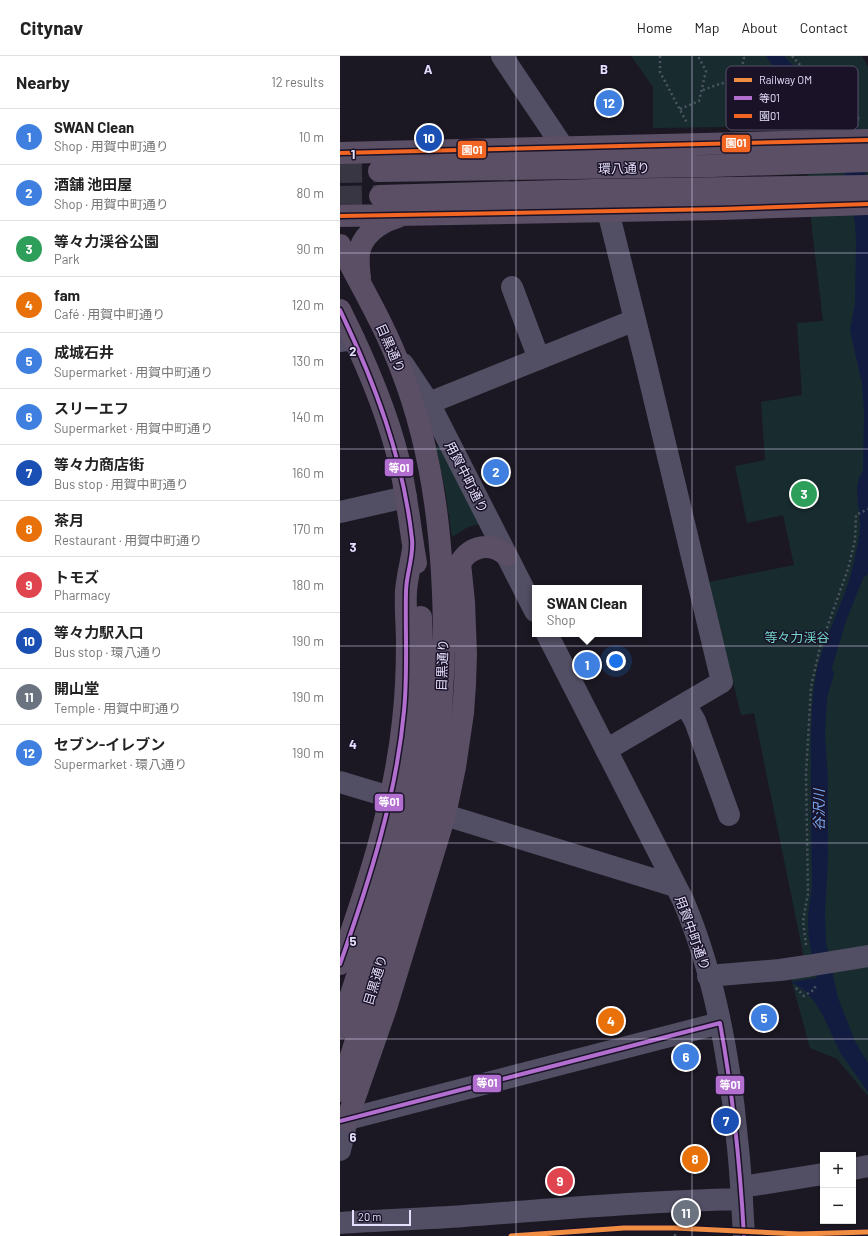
<!DOCTYPE html>
<meta charset="utf-8">
<style>
:root{--surface:#fff;--page:#f2f2f2;--text:#222;--muted:#767676;--line:#e0e0e0;--accent:#2563eb}
body{margin:0;font-family:Barlow,"Noto Sans JP",sans-serif;background:var(--page);color:var(--text)}
.controls{position:absolute;right:12px;bottom:12px;display:grid;overflow:hidden;border-radius:0px;box-shadow:0 1px 3px #0004}
.controls button{width:36px;height:36px;display:grid;place-items:center;padding:0;border:0;border-bottom:1px solid var(--line);background:var(--surface);color:var(--text);font:20px sans-serif}
.scale{position:absolute;left:12px;bottom:10px;width:59px;box-sizing:border-box;padding-left:4px;border:2px solid #e5defc;border-top:0;font-size:11px;line-height:14px;white-space:nowrap;color:#e5defc;-webkit-text-stroke:3px #1a1328;paint-order:stroke}
.you{position:absolute;left:276px;top:605px;width:14px;height:14px;margin:-10px;border:3px solid #fff;border-radius:50%;background:#1a73e8;box-shadow:0 0 0 6px #1a73e833}
.badge{display:grid;place-items:center;width:26px;height:26px;border-radius:50%;background:var(--accent);color:#fff;font-size:13px;font-weight:700}
.pin{position:absolute;translate:-50% -50%;border:2px solid #fff;box-shadow:0 1px 4px #0006}
.popup{position:absolute;left:192px;top:529px;width:110px;height:52px;box-sizing:border-box;display:grid;place-content:center;border-radius:0px;background:var(--surface);filter:drop-shadow(0 1px 3px #0005);font-size:13px;white-space:nowrap;color:var(--muted)}
.popup b{font-size:15px;color:var(--text)}
.popup::after{content:'';position:absolute;left:50%;top:100%;margin-left:-8px;border:8px solid transparent;border-top-color:var(--surface)}
.list{margin:0;padding:0;list-style:none}
h2{display:flex;justify-content:space-between;align-items:center;height:52px;margin:0;padding:0 16px;font-size:17px}
h2 small{font-size:13px;font-weight:400;color:var(--muted)}
.list li{display:grid;grid-template-columns:26px 1fr auto;gap:12px;align-items:center;box-sizing:border-box;height:56px;padding:0 16px;border-top:1px solid var(--line)}
.list b{display:block;font-size:15px;white-space:nowrap}
.list p{margin:0;font-size:13px;white-space:nowrap;color:var(--muted)}
.list em{font-size:13px;font-style:normal;color:var(--muted)}
.map{position:relative;flex:none;width:528px;height:1180px;overflow:hidden}
header{display:flex;align-items:center;gap:24px;box-sizing:border-box;height:56px;padding:0 20px;background:var(--surface);border-bottom:1px solid var(--line)}
header strong{font-size:19px}
nav{display:flex;gap:22px;margin-inline-start:auto;font-size:14px}
main{display:flex}
aside{flex:1;background:var(--surface)}
.map>svg:first-child{display:block}
.green{fill:#182c2f}
.water{fill:#121c41}
.lines{fill:none;stroke-linecap:round;stroke-linejoin:round}
.major-tunnel{stroke:#393644;stroke-width:22;stroke-dasharray:22 11;stroke-linecap:butt}
.path{stroke:#4d5563;stroke-width:2.5;stroke-dasharray:2 3;stroke-linecap:butt}
.minor{stroke:#524e63;stroke-width:22}
.major{stroke:#5b4f66;stroke-width:22}
.minor-bridge{stroke:#524e63;stroke-width:22}
.major-bridge{stroke:#5b4f66;stroke-width:22}
.bus-1-casing{stroke:#1a1328;stroke-width:7}
.bus-2-casing{stroke:#1a1328;stroke-width:7}
.bus-1{stroke:#b36fd0;stroke-width:4}
.bus-2{stroke:#f26522;stroke-width:4}
.rail-1-casing{stroke:#1a1328;stroke-width:8}
.rail-1{stroke:#f18c43;stroke-width:5}
.grid{fill:none;stroke:#e5defc;stroke-width:1;stroke-opacity:0.55}
.labels{text-anchor:middle;dominant-baseline:central;stroke-width:3;stroke-linejoin:round;paint-order:stroke}
.street-label{font-size:13px;fill:#e5defc;stroke:#1a1328}
.park-label{font-size:13px;fill:#70d5ca;stroke:#1a1328}
.water-label{font-size:14px;font-style:italic;fill:#76a7f1;stroke:#1a1328}
.key{fill:#1a1328;stroke:#575068;stroke-width:1}
.key-label{font-size:11px;fill:#e5defc}
.grid-label{font-size:13px;text-anchor:middle;font-weight:bold;fill:#e5defc;stroke:#1a1328;stroke-width:3;stroke-linejoin:round;paint-order:stroke}
.line-badge{stroke:#1a1328;stroke-width:1.5}
.badge-label{font-size:11px;text-anchor:middle;font-weight:bold;fill:#fff}
</style>
<header>
<strong>Citynav</strong>
<nav><a>Home</a><a>Map</a><a>About</a><a>Contact</a></nav>
</header>
<main>
<aside>
<h2>Nearby<small>12 results</small></h2>
<ul class="list">
<li><span class="badge" style="background:#3f7fe0">1</span><div><b>SWAN Clean</b><p>Shop · 用賀中町通り</p></div><em>10 m</em></li>
<li><span class="badge" style="background:#3f7fe0">2</span><div><b>酒舗 池田屋</b><p>Shop · 用賀中町通り</p></div><em>80 m</em></li>
<li><span class="badge" style="background:#2e9e5b">3</span><div><b>等々力渓谷公園</b><p>Park</p></div><em>90 m</em></li>
<li><span class="badge" style="background:#e8710a">4</span><div><b>fam</b><p>Café · 用賀中町通り</p></div><em>120 m</em></li>
<li><span class="badge" style="background:#3f7fe0">5</span><div><b>成城石井</b><p>Supermarket · 用賀中町通り</p></div><em>130 m</em></li>
<li><span class="badge" style="background:#3f7fe0">6</span><div><b>スリーエフ</b><p>Supermarket · 用賀中町通り</p></div><em>140 m</em></li>
<li><span class="badge" style="background:#1a4fb4">7</span><div><b>等々力商店街</b><p>Bus stop · 用賀中町通り</p></div><em>160 m</em></li>
<li><span class="badge" style="background:#e8710a">8</span><div><b>茶月</b><p>Restaurant · 用賀中町通り</p></div><em>170 m</em></li>
<li><span class="badge" style="background:#e0444e">9</span><div><b>トモズ</b><p>Pharmacy</p></div><em>180 m</em></li>
<li><span class="badge" style="background:#1a4fb4">10</span><div><b>等々力駅入口</b><p>Bus stop · 環八通り</p></div><em>190 m</em></li>
<li><span class="badge" style="background:#6b7280">11</span><div><b>開山堂</b><p>Temple · 用賀中町通り</p></div><em>190 m</em></li>
<li><span class="badge" style="background:#3f7fe0">12</span><div><b>セブン-イレブン</b><p>Supermarket · 環八通り</p></div><em>190 m</em></li>
</ul>
</aside>
<div class="map">
<svg width="528" height="1180" viewBox="0 0 528 1180">
<rect width="100%" height="100%" fill="#1b1823"/>
<path class="green" d="M291 0H522L528 11V893L464 902 414 657 401 659 369 526 454 509 443 459 407 467 395 410 425 404 421 346 462 339 457 267 483 265 472 174 464 70 313 72V31Z
M98 390H99L140 468 128 471 112 481 106 438 96 392Z
M528 909V1040L497 1003 470 992 450 919Z"/>
<path class="water" d="M426 0H444L459 16 468 21 514 63 517 67 528 135V517L526 521 524 520 506 565 492 612 494 618 487 642 485 679 488 724V804L485 857 486 886 498 942 515 985 528 1007V1036L501 998 483 960 474 945 464 934 451 926 477 922C473 904 468 885 468 866 468 852 472 838 472 824 471 783 471 743 471 703 471 675 471 646 476 618 484 578 508 541 515 501 517 491 520 481 520 471 521 453 511 432 523 415L524 356 522 328 510 274 515 247 516 184 515 168 494 67C472 44 444 27 426 0Z"/>
<g class="lines">
<path class="major-tunnel" d="M0 116 39 115
M0 141 40 140"/>
<path class="path" d="M320 0V16L347 67
M452 0 461 10 519 63
M363 34 382 27 388 30 400 20 404 2 402 0
M340 53 359 45 366 15 358 0
M466 889 463 865 468 837 466 718 471 631 480 591 508 513 515 484 516 459 528 453
M456 932 464 940 475 933V929
M335 1180V1165"/>
<path class="minor" d="M162 0 223 91
M172 231 199 303
M0 285 14 283
M63 308 89 347 195 555
M89 347 295 264
M0 456 66 441
M207 578 343 844C374 917 390 1005 397 1083 401 1115 402 1148 404 1180
M345 648 355 665 389 759
M266 694 382 626 305 304 268 155
M0 726 50 741
M105 759 335 830
M368 920 440 914 467 910
M0 1065 380 967
M0 1094 7 1064
M513 1113 528 1110
M402 1131 483 1118
M0 1167C41 1164 83 1163 124 1160 217 1153 309 1145 402 1143"/>
<path class="major" d="M0 97 528 84
M39 115 372 110 528 105
M40 140 255 134 528 130
M0 160 381 153 528 148
M0 189C21 230 45 270 61 313 95 400 104 495 104 587 104 610 102 633 101 656
M20 222C17 198 17 185 38 170 44 166 51 163 58 161
M0 254C24 302 46 352 59 405 67 439 70 473 76 507
M81 561 83 614 81 658
M0 908C28 829 54 749 63 665 66 639 67 613 67 587 67 570 65 552 66 535 67 521 71 507 73 493
M7 1064 46 952 105 759 115 711 123 657 125 628 126 598 124 546 120 507C131 489 151 486 166 499"/>
<path class="minor-bridge" d="M467 910 528 900"/>
<path class="major-bridge" d="M0 972 52 814 67 761 76 712 81 658
M0 1035 68 818 83 765 94 714 101 656"/>
<defs>
<path id="bus-1" d="M0 254C35 327 63 402 72 483 74 501 66 518 66 536 65 576 68 615 64 655 56 742 29 826 0 908
M0 1065 380 967C393 1038 400 1108 404 1180"/>
<path id="bus-2" d="M0 97 528 84
M0 160 381 153 528 148"/>
</defs>
<use href="#bus-1" class="bus-1-casing"/>
<use href="#bus-2" class="bus-2-casing"/>
<use href="#bus-1" class="bus-1"/>
<use href="#bus-2" class="bus-2"/>
<defs>
<path id="rail-1" d="M171 1180 284 1172H335L459 1178 528 1176"/>
</defs>
<use href="#rail-1" class="rail-1-casing"/>
<use href="#rail-1" class="rail-1"/>
</g>
<path class="grid" d="M176 0V1180M352 0V1180M0 197H528M0 393H528M0 590H528M0 787H528M0 983H528"/>
<g class="labels">
<g class="street-label">
<text transform="translate(284 112) rotate(-1)">環八通り</text>
<text transform="translate(51 292) rotate(66)">目黒通り</text>
<text transform="translate(127 421) rotate(63)">用賀中町通り</text>
<text transform="translate(102 609) rotate(-88)">目黒通り</text>
<text transform="translate(353 877) rotate(70)">用賀中町通り</text>
<text transform="translate(35 924) rotate(-73)">目黒通り</text>
</g>
<g class="park-label">
<text x="457" y="581">等々力渓谷</text>
</g>
<g class="water-label">
<text transform="translate(478 754) rotate(-90)">谷沢川</text>
</g>
</g>
<rect x="386" y="10" width="132" height="64" rx="6" class="key"/>
<rect x="394" y="22" width="18" height="4" fill="#f18c43"/>
<rect x="394" y="40" width="18" height="4" fill="#b36fd0"/>
<rect x="394" y="58" width="18" height="4" fill="#f26522"/>
<g class="key-label">
<text x="419" y="28">Railway OM</text>
<text x="419" y="46">等01</text>
<text x="419" y="64">園01</text>
</g>
<g class="grid-label">
<text x="88" y="18">A</text>
<text x="264" y="18">B</text>
<text x="13" y="103">1</text>
<text x="13" y="300">2</text>
<text x="13" y="496">3</text>
<text x="13" y="693">4</text>
<text x="13" y="890">5</text>
<text x="13" y="1086">6</text>
</g>
<g class="line-badge">
<rect x="381" y="78" width="30" height="19" rx="4" fill="#f26522"/>
<rect x="117" y="84" width="30" height="19" rx="4" fill="#f26522"/>
<rect x="44" y="402" width="30" height="19" rx="4" fill="#b36fd0"/>
<rect x="34" y="737" width="30" height="19" rx="4" fill="#b36fd0"/>
<rect x="132" y="1018" width="30" height="19" rx="4" fill="#b36fd0"/>
<rect x="375" y="1019" width="30" height="20" rx="4" fill="#b36fd0"/>
</g>
<g class="badge-label">
<text x="396" y="91">園01</text>
<text x="132" y="98">園01</text>
<text x="59" y="416">等01</text>
<text x="49" y="750">等01</text>
<text x="147" y="1031">等01</text>
<text x="390" y="1033">等01</text>
</g>
</svg>
<div class="controls">
<button>+</button>
<button>−</button>
</div>
<div class="scale">20 m</div>
<div class="you"></div>
<div class="pin badge" style="left:247px;top:609px;background:#3f7fe0">1</div>
<div class="popup"><b>SWAN Clean</b>Shop</div>
<div class="pin badge" style="left:156px;top:416px;background:#3f7fe0">2</div>
<div class="pin badge" style="left:464px;top:438px;background:#2e9e5b">3</div>
<div class="pin badge" style="left:271px;top:965px;background:#e8710a">4</div>
<div class="pin badge" style="left:424px;top:962px;background:#3f7fe0">5</div>
<div class="pin badge" style="left:346px;top:1001px;background:#3f7fe0">6</div>
<div class="pin badge" style="left:386px;top:1065px;background:#1a4fb4">7</div>
<div class="pin badge" style="left:355px;top:1103px;background:#e8710a">8</div>
<div class="pin badge" style="left:220px;top:1125px;background:#e0444e">9</div>
<div class="pin badge" style="left:89px;top:82px;background:#1a4fb4">10</div>
<div class="pin badge" style="left:346px;top:1157px;background:#6b7280">11</div>
<div class="pin badge" style="left:269px;top:47px;background:#3f7fe0">12</div>
</div>
</main>
